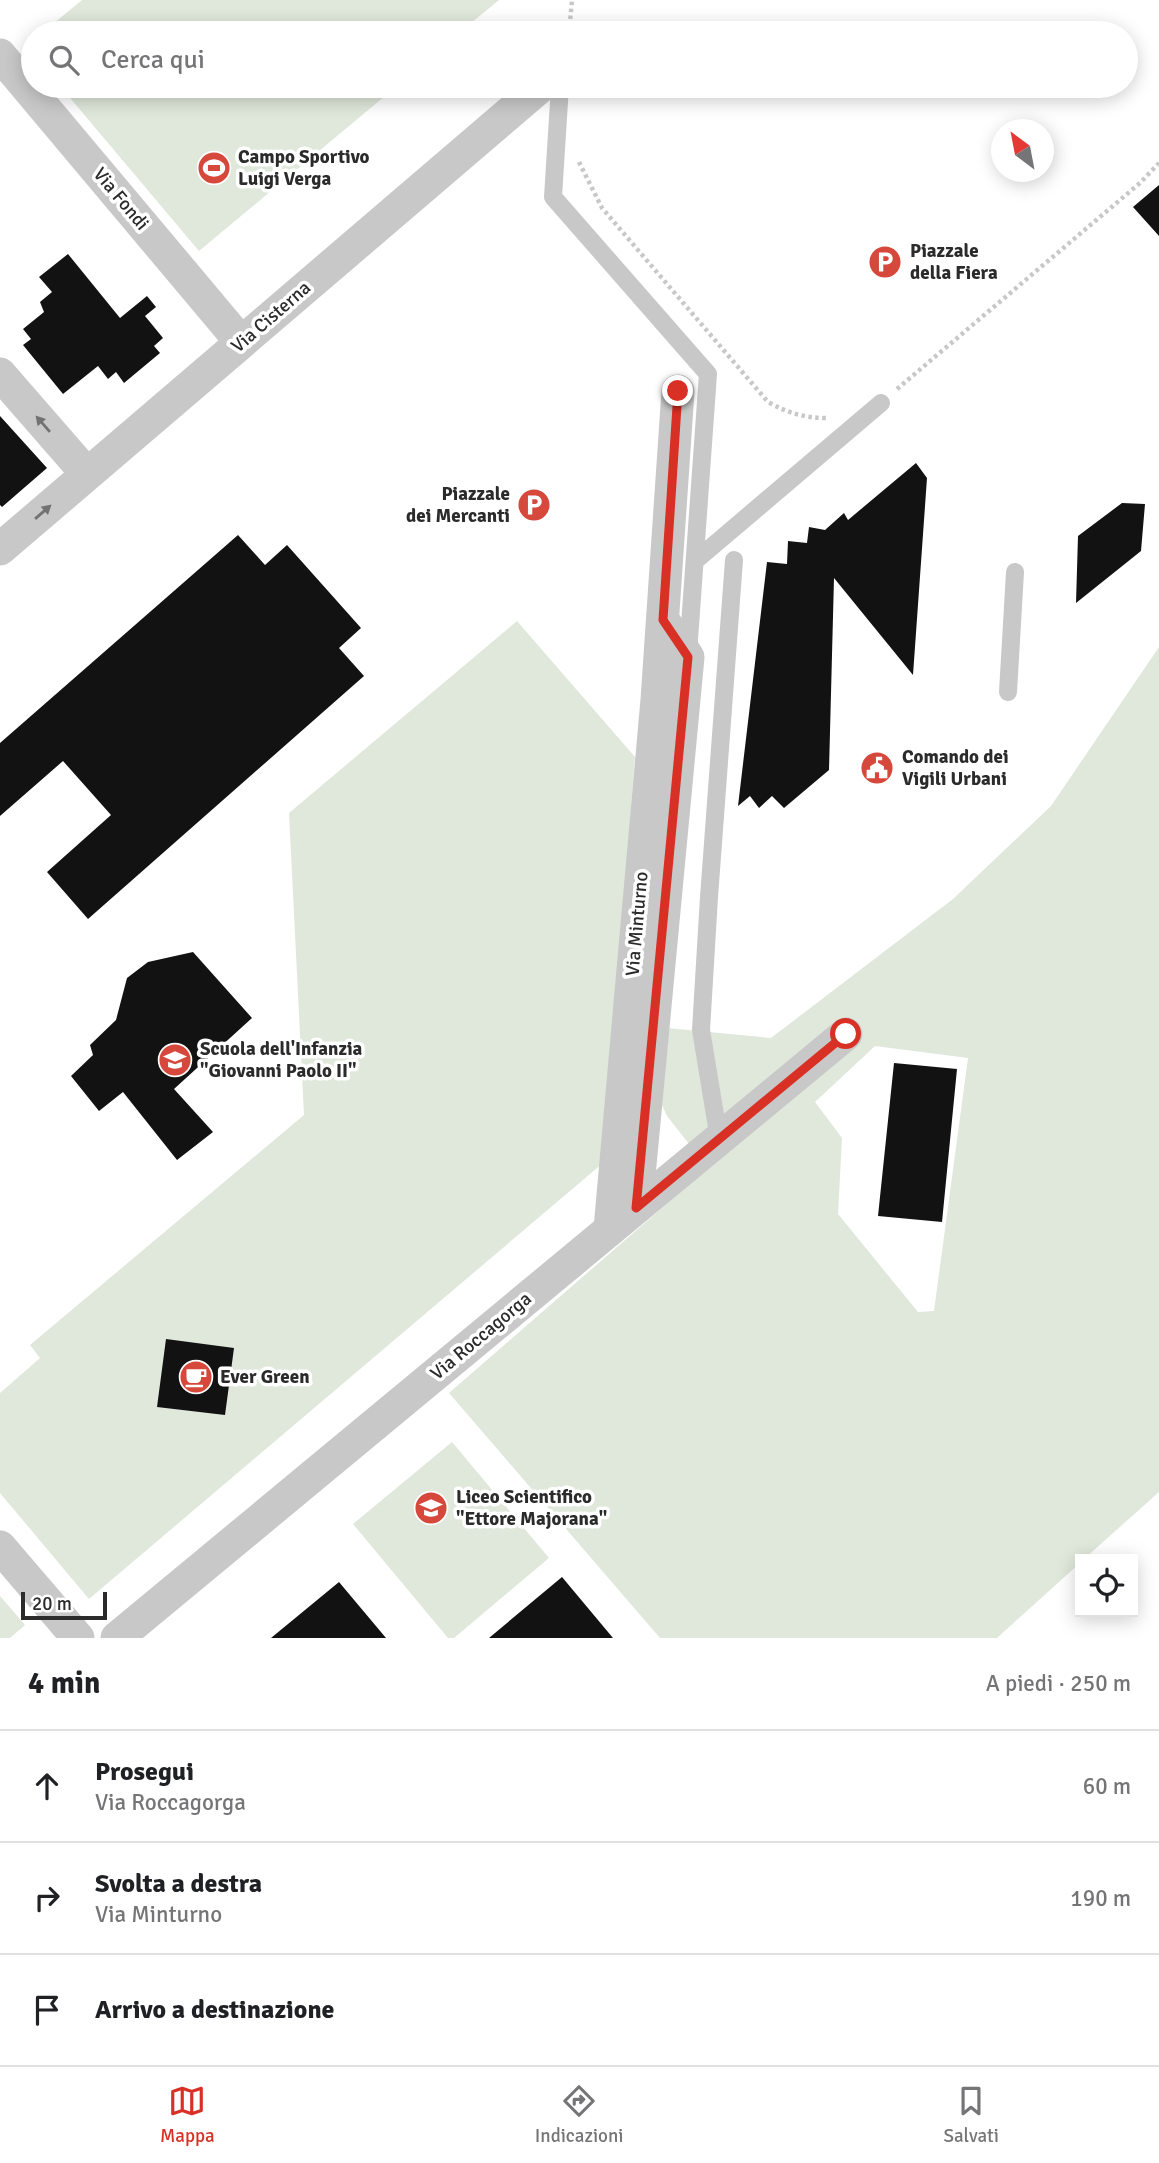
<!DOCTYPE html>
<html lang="it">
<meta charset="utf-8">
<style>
:root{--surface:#fff;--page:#f6f6f6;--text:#202124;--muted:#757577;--line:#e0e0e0;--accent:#d93025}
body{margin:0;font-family:Signika,sans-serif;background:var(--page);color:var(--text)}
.controls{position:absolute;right:21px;bottom:21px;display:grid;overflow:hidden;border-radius:0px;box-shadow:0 4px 18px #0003}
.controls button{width:63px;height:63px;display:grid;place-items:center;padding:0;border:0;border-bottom:2px solid var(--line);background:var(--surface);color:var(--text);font:35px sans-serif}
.compass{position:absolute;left:991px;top:119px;width:63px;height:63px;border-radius:50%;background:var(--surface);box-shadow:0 4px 18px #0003;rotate:328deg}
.scale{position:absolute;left:21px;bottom:18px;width:86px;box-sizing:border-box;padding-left:7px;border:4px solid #2b2b2b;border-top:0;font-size:19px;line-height:24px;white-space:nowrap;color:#2b2b2b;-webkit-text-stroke:5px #fff;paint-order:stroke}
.stop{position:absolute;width:21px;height:21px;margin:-16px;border:5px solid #d93025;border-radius:50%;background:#fff}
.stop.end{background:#d93025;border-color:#fff;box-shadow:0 2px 7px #0008}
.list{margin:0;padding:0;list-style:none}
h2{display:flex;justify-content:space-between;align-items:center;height:91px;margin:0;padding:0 28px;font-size:30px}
h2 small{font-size:23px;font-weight:400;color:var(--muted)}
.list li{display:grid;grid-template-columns:46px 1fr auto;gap:21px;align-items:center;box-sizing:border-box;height:112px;padding:0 28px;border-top:2px solid var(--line)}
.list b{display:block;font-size:26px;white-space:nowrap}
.list p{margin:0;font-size:23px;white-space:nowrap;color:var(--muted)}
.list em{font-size:23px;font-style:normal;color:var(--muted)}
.icon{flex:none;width:38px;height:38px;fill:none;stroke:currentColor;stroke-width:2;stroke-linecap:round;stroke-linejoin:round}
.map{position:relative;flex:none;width:1159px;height:1638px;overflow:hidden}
.search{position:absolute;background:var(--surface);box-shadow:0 4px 18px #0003;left:21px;right:21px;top:21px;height:77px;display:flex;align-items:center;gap:18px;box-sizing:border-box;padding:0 24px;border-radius:38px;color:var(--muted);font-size:26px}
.sheet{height:427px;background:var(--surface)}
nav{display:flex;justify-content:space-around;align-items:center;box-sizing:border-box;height:98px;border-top:2px solid var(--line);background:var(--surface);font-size:19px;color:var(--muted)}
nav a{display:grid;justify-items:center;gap:4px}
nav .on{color:var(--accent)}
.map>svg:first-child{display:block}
.green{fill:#dfe8da;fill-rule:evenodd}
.building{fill:#121212}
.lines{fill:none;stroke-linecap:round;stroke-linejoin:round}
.path{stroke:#c8c8c8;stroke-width:4.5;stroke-dasharray:3.5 3.5;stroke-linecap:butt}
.service{stroke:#c8c8c8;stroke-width:18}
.minor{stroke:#c8c8c8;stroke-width:33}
.oneway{fill:#727272}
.route{stroke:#d93025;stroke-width:9}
.labels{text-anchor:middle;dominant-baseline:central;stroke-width:7;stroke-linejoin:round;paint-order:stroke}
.poi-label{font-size:19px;font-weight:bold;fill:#2b2b2b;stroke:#fff;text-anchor:start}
.street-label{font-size:19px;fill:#2b2b2b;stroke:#fff}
</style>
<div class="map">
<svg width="1159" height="1638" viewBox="0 0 1159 1638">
<rect width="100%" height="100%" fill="#fff"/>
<path class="green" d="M82 0H499L459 33H42Z
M60 86H397L199 251Z
M517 621 635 757 603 1163 89 1599 0 1493V1393L40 1358 30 1345 304 1115 289 813Z
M1159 647V1492L1084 1559H1080V1563L997 1638H660L449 1393 708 1168 667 1116 662 1105 667 1028 771 1038 953 899 1051 806ZM875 1046 968 1058 934 1311 918 1312 838 1214 842 1138 815 1102Z
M452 1442 549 1558 454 1638H448L353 1524Z
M0 1596 25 1625 10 1638H0Z"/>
<path class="building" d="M1159 185V236L1133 207Z
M68 254 120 318 147 296 156 307 145 316 163 338 154 346 160 353 124 383 116 372 108 379 98 366 63 394 23 345 31 339 23 329 44 312 40 302 52 292 39 277Z
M0 416 47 468 2 507 0 505Z
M916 463 927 478 913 675 834 578 829 770 784 808 772 796 759 808 750 796 738 806 767 562 787 564 788 541 807 543 809 527 825 530 844 513 848 520Z
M1122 503 1145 504 1141 551 1076 603 1078 536Z
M238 535 265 565 287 545 361 628 339 648 364 676 88 919 47 872 111 815 63 761 0 816V743Z
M193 952 252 1018 174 1089 213 1132 177 1160 123 1092 99 1111 71 1076 93 1055 90 1045 116 1020 127 978 148 962Z
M894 1063 957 1069 942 1222 878 1216Z
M166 1339 234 1348 225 1415 157 1407Z
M562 1577 613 1638H489Z
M339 1582 386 1638H271Z"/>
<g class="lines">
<path class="path" d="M569 33 572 0
M579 162 602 208 768 402C788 413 804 418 827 418
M897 389 1140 183 1159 163"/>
<path class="service" d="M560 86 553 197 708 374 688 653
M695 561 881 403
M1008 692 1015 572
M719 1139 701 1030 709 897 734 560"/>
<path class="minor" d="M0 55 241 342
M0 374 87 474
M0 549 541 86
M636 1207 688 657 663 620
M610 1229 657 700 678 391
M0 1547 78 1638
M117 1638 846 1034"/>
</g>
<defs><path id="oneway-solid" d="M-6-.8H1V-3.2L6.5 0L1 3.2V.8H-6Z" transform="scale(1.75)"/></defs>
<g class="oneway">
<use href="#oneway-solid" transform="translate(43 424) rotate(-131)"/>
<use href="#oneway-solid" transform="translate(43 512) rotate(-41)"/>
</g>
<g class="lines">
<path class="route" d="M678 391 663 620 688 657 636 1208 846 1034"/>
</g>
<defs>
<symbol id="stadium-disc" viewBox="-11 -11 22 22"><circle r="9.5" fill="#d5483b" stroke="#fff"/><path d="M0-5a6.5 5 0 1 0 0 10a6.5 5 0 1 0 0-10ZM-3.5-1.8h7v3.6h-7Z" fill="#fff"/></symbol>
<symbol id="parking-disc" viewBox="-11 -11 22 22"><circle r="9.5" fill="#d5483b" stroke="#fff"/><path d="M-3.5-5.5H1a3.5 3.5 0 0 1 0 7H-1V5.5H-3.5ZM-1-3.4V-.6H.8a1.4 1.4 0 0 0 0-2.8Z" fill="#fff"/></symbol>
<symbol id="civic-disc" viewBox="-11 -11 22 22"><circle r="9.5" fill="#d5483b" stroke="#fff"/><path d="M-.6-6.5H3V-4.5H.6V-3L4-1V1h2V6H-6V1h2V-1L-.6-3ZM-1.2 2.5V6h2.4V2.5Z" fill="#fff"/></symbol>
<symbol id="school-disc" viewBox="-11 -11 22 22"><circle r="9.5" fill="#d5483b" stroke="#fff"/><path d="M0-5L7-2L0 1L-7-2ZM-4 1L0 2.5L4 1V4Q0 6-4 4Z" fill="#fff"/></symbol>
<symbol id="cafe-disc" viewBox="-11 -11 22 22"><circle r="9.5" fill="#d5483b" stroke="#fff"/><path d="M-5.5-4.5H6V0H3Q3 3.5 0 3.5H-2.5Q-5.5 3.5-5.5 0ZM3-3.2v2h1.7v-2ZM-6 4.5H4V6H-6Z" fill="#fff"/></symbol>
</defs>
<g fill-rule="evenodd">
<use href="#stadium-disc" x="195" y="149" width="38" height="38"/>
<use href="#parking-disc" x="866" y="243" width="38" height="38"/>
<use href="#parking-disc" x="515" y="486" width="38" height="38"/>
<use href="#civic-disc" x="858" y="749" width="38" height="38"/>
<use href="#school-disc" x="156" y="1041" width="38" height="38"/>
<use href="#cafe-disc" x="177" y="1358" width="38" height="38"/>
<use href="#school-disc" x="412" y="1489" width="38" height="38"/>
</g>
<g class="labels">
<g class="poi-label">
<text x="238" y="157">Campo Sportivo<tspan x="238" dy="22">Luigi Verga</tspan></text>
<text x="910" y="251">Piazzale<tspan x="910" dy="22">della Fiera</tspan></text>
<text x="510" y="494" text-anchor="end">Piazzale<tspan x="510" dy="22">dei Mercanti</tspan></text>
<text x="902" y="757">Comando dei<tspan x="902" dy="22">Vigili Urbani</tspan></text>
<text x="200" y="1049">Scuola dell'Infanzia<tspan x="200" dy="22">"Giovanni Paolo II"</tspan></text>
<text x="220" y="1377">Ever Green</text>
<text x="456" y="1497">Liceo Scientifico<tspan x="456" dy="22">"Ettore Majorana"</tspan></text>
</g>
<g class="street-label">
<text transform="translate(121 199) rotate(50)">Via Fondi</text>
<text transform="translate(271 317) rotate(-41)">Via Cisterna</text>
<text transform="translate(637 924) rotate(-85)">Via Minturno</text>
<text transform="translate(481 1336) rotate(-40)">Via Roccagorga</text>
</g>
</g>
</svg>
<div class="controls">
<button><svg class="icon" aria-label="locate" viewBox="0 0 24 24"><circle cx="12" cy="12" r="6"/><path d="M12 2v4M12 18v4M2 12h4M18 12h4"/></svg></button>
</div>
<svg class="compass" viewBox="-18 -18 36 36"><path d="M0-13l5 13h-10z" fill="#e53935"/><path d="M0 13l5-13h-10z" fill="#757577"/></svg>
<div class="scale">20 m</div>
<div class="stop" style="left:846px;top:1034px"></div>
<div class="stop end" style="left:678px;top:391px"></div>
<div class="search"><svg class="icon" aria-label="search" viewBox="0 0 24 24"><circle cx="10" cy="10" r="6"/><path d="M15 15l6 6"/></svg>Cerca qui</div>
</div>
<section class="sheet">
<h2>4 min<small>A piedi · 250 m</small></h2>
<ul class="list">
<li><svg class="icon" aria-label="ahead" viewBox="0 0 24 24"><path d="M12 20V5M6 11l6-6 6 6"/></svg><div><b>Prosegui</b><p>Via Roccagorga</p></div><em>60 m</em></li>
<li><svg class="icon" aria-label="right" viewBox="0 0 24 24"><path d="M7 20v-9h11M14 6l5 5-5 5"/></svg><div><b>Svolta a destra</b><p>Via Minturno</p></div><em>190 m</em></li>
<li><svg class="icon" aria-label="arrive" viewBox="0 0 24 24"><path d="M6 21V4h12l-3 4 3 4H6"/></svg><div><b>Arrivo a destinazione</b></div></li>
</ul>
</section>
<nav>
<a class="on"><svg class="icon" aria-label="map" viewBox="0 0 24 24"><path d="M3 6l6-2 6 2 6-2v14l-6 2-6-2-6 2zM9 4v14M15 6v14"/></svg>Mappa</a>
<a><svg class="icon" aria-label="directions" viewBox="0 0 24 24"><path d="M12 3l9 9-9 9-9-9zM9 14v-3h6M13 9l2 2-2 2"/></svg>Indicazioni</a>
<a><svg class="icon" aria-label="saved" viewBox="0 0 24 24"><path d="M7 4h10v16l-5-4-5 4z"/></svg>Salvati</a>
</nav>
